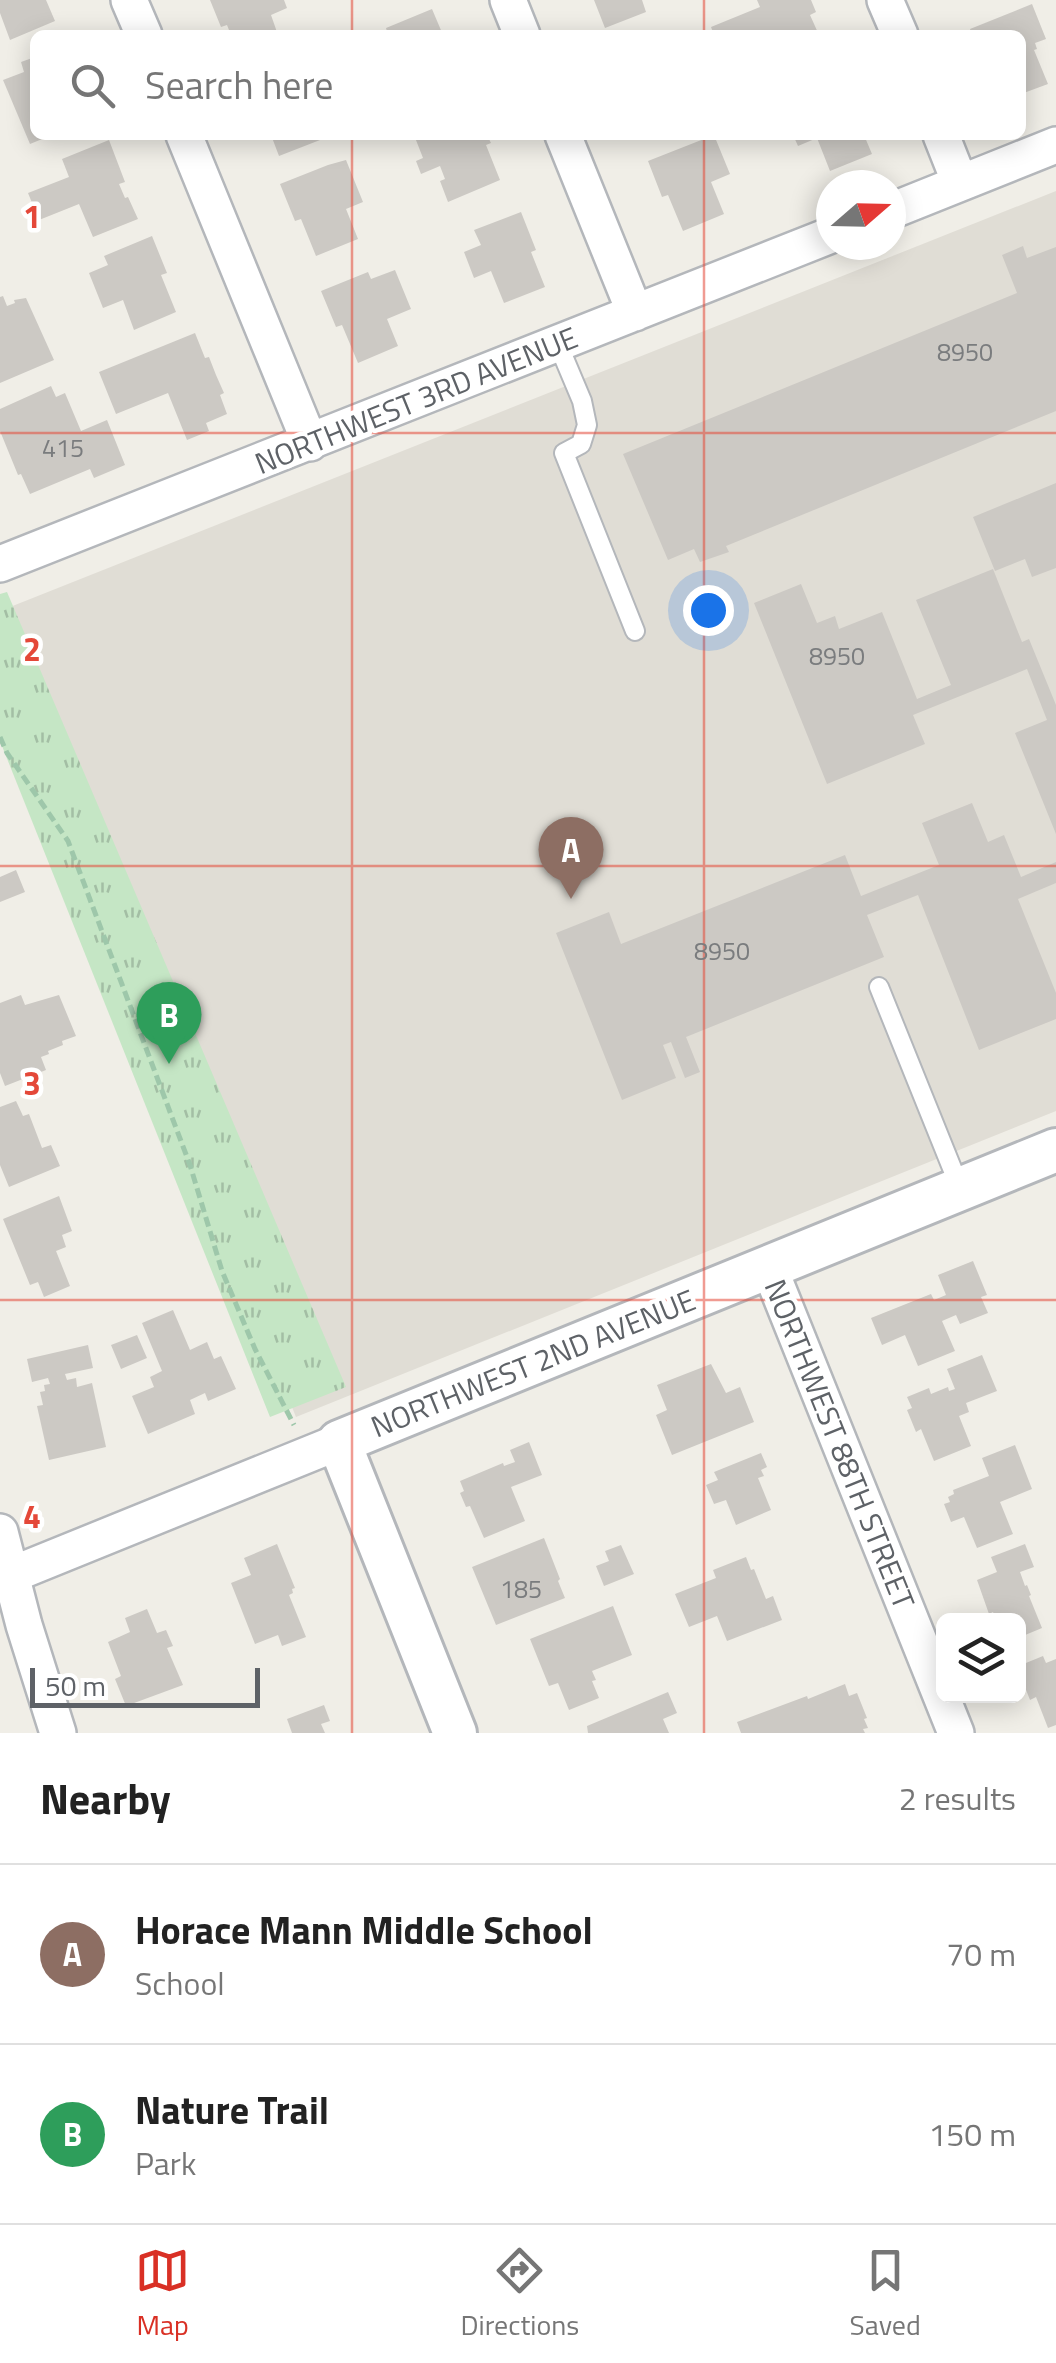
<!DOCTYPE html>
<style>
:root{--surface:#fff;--page:#f2f2f2;--text:#222;--muted:#767676;--line:#e0e0e0;--accent:#d93025}
body{margin:0;font-family:"Titillium Web",sans-serif;background:var(--page);color:var(--text)}
.controls{position:absolute;right:30px;bottom:30px;display:grid;overflow:hidden;border-radius:15px;box-shadow:0 5px 25px #0003}
.controls button{width:90px;height:90px;display:grid;place-items:center;padding:0;border:0;border-bottom:2px solid var(--line);background:var(--surface);color:var(--text);font:50px sans-serif}
.compass{position:absolute;left:816px;top:170px;width:90px;height:90px;border-radius:50%;background:var(--surface);box-shadow:0 5px 25px #0003;rotate:70deg}
.scale{position:absolute;left:30px;bottom:25px;width:230px;box-sizing:border-box;padding-left:10px;border:5px solid #5e6267;border-top:0;font-size:28px;line-height:35px;white-space:nowrap;color:#5e6267;-webkit-text-stroke:8px #fff;paint-order:stroke}
.you{position:absolute;left:708px;top:610px;width:35px;height:35px;margin:-25px;border:8px solid #fff;border-radius:50%;background:#1a73e8;box-shadow:0 0 0 15px #1a73e833}
.badge{display:grid;place-items:center;width:65px;height:65px;border-radius:50%;background:var(--accent);color:#fff;font-size:32px;font-weight:700}
.pin{position:absolute;translate:-50% -82px;filter:drop-shadow(0 2px 5px #0008)}
.pin::after{content:'';position:absolute;top:52px;width:35px;height:30px;background:inherit;clip-path:polygon(0 0,100% 0,50% 100%)}
.list{margin:0;padding:0;list-style:none}
h2{display:flex;justify-content:space-between;align-items:center;height:130px;margin:0;padding:0 40px;font-size:42px}
h2 small{font-size:32px;font-weight:400;color:var(--muted)}
.list li{display:grid;grid-template-columns:65px 1fr auto;gap:30px;align-items:center;box-sizing:border-box;height:180px;padding:0 40px;border-top:2px solid var(--line)}
.list b{display:block;font-size:38px;white-space:nowrap}
.list p{margin:0;font-size:32px;white-space:nowrap;color:var(--muted)}
.list em{font-size:32px;font-style:normal;color:var(--muted)}
.icon{flex:none;width:55px;height:55px;fill:none;stroke:currentColor;stroke-width:2;stroke-linecap:round;stroke-linejoin:round}
.map{position:relative;flex:none;width:1056px;height:1733px;overflow:hidden}
.search{position:absolute;background:var(--surface);box-shadow:0 5px 25px #0003;left:30px;right:30px;top:30px;height:110px;display:flex;align-items:center;gap:25px;box-sizing:border-box;padding:0 35px;border-radius:15px;color:var(--muted);font-size:38px}
.sheet{height:490px;background:var(--surface)}
nav{display:flex;justify-content:space-around;align-items:center;box-sizing:border-box;height:140px;border-top:2px solid var(--line);background:var(--surface);font-size:28px;color:var(--muted)}
nav a{display:grid;justify-items:center;gap:5px}
nav .on{color:var(--accent)}
.map>svg:first-child{display:block}
.education{fill:#e0ddd5}
.grass{fill:url(#grass-tufts)}
.building{fill:#ccc9c4}
.lines{fill:none;stroke-linecap:round;stroke-linejoin:round}
.service-casing{stroke:#b4b7bb;stroke-width:22}
.minor-casing{stroke:#b4b7bb;stroke-width:40}
.tertiary-casing{stroke:#b4b7bb;stroke-width:48}
.path{stroke:#9ec7aa;stroke-width:5;stroke-dasharray:10 5;stroke-linecap:butt}
.service{stroke:#fff;stroke-width:18}
.minor{stroke:#fff;stroke-width:35}
.tertiary{stroke:#fff;stroke-width:42}
.grid{fill:none;stroke:#e44839;stroke-width:2.5;stroke-opacity:0.55}
.labels{text-anchor:middle;dominant-baseline:central;stroke-width:9;stroke-linejoin:round;paint-order:stroke}
.number-label{font-size:25px;fill:#7a7c7e}
.street-label{font-size:30px;fill:#5e6267;stroke:#fff}
.grid-label{font-size:32px;text-anchor:middle;font-weight:bold;fill:#e44839;stroke:#fff;stroke-width:9;stroke-linejoin:round;paint-order:stroke}
</style>
<div class="map">
<svg width="1056" height="1733" viewBox="0 0 1056 1733">
<defs>
<pattern id="grass-tufts" width="24" height="20" patternUnits="userSpaceOnUse" patternTransform="scale(2.5)"><rect width="24" height="20" fill="#c5e6c5"/><path d="M3 7l-1-3M5 7V3M7 7l1-3M15 17l-1-3M17 17v-4M19 17l1-3" fill="none" stroke="#a3bea4"/></pattern>
</defs>
<rect width="100%" height="100%" fill="#f0eee7"/>
<path class="education" d="M1056 191V1111L296 1417 0 687V611Z"/>
<path class="grass" d="M7 592 346 1387 270 1417 0 741V594Z"/>
<path class="building" d="M0 0H46L55 21 10 40 0 13Z
M210 0H284L287 8 271 15 278 35H231L227 25 221 27Z
M594 0H642L646 12 605 28Z
M757 0H811L816 12 810 15 819 35H714L711 27 760 7Z
M1032 4 1046 39 1035 43 1037 49 1034 50 1048 84 1021 94V35H972L970 29Z
M432 9 443 35H388L386 28Z
M35 57V135H52L30 144 3 80 24 72 21 62Z
M271 135H318L320 140 279 156Z
M414 135H487L491 143 486 145 500 180 448 202 440 181 445 179 440 166 421 174 416 161 423 158Z
M714 135 730 174 711 182 724 214 683 231 668 195 662 197 648 161Z
M793 135H864L872 154 830 171 817 138 798 146Z
M109 140 125 182 119 184 125 198 128 197 138 219 93 237 79 204 39 220 28 193 69 177 62 159Z
M346 160 363 202 346 209 358 239 316 256 301 219 295 221 280 184 328 165Z
M521 212 536 250 531 252 545 287 504 303 491 271 474 278 464 252 481 245 474 230Z
M152 236 167 273 161 275 176 312 134 330 123 300 103 308 89 273 108 265 104 256Z
M1023 246 1027 258 1056 247V411L726 546 729 552 700 562 694 549 668 560 623 454 1017 293 1002 255Z
M395 270 411 309 387 319 398 346 358 363 342 325 336 327 321 291 368 272 371 279Z
M3 296 7 306 15 303 14 300 26 298 54 360 0 383V297Z
M195 333 205 358 209 357 216 375 224 393 220 395 227 414 206 423 209 431 187 440 168 393 116 414 99 372Z
M51 386 56 397 65 393 81 431 107 420 125 465 94 478 90 469 30 494 21 474 18 475 0 431V409Z
M1056 483V568L1032 577 1025 559 995 571 973 517Z
M993 569 1022 642 1029 639 1056 705V834L1015 733 1047 720 1027 669 913 715 925 744 827 784 754 603 801 584 817 623 835 616 839 629 882 612 917 699 951 685 916 600Z
M972 803 988 842 1004 835 1021 877 1056 862V883L1018 899 1056 993V1019L979 1050 918 895 867 915 884 957 686 1037 700 1072 685 1078 671 1042 663 1045 676 1078 622 1100 556 933 609 912 621 944 845 855 861 896 939 865 922 823Z
M16 870 25 892 0 902V877Z
M21 995 25 1005 59 995 76 1036 62 1041 63 1045 48 1051 49 1054 41 1057 46 1070 5 1086 0 1073V1003Z
M16 1101 23 1116 29 1114 42 1148 51 1145 60 1166 9 1187 0 1165V1107Z
M59 1196 72 1231 62 1235 66 1247 56 1251 70 1286 44 1297 38 1282 30 1285 3 1219Z
M973 1261 987 1295 981 1297 988 1313 960 1324 956 1315 942 1321 955 1351 918 1366 905 1335 882 1345 871 1318 931 1294 934 1300 946 1295 938 1275Z
M173 1310 190 1350 207 1342 214 1359 221 1356 236 1389 208 1401 205 1393 190 1400 195 1414 148 1434 132 1396 154 1387 150 1377 162 1371 142 1323Z
M137 1335 147 1358 121 1369 111 1345Z
M88 1345 93 1368 65 1374 67 1380 76 1378 77 1387 92 1383 106 1447 49 1460 37 1406 43 1405 40 1392 45 1391 44 1385 50 1384 48 1378 32 1382 27 1359Z
M982 1355 997 1391 966 1403 969 1412 959 1416 971 1446 934 1461 921 1429 916 1432 907 1410 912 1408 907 1397 929 1388 931 1394 948 1387 949 1391 955 1389 947 1369Z
M711 1364 726 1393 740 1387 754 1422 672 1455 656 1415 667 1410 657 1385Z
M529 1442 542 1475 511 1487 525 1521 484 1538 470 1506 466 1507 460 1493 464 1491 460 1481 503 1463 504 1466 515 1462 510 1450Z
M1015 1445 1032 1489 1000 1502 1013 1534 977 1548 964 1517 951 1522 944 1504 950 1502 948 1497 954 1494 953 1490 989 1476 982 1458Z
M761 1453 767 1467 761 1470 764 1476 758 1478 771 1510 736 1525 726 1500 714 1504 706 1485 718 1480 714 1472Z
M544 1538 560 1579 558 1581 565 1598 496 1625 472 1567Z
M277 1544 295 1588 292 1589 293 1593 289 1595 306 1637 282 1646 278 1635 255 1644 231 1583 251 1575 244 1558Z
M1025 1544 1034 1567 1020 1572 1025 1586 1027 1585 1031 1595 1029 1596 1042 1628 1018 1638V1620H996L993 1612 989 1614 977 1580 997 1572 991 1557Z
M621 1545 634 1574 604 1586 596 1566 609 1561 605 1551Z
M746 1557 751 1570 754 1569 766 1599 773 1596 782 1620 727 1641 717 1616 689 1627 675 1594 716 1578 713 1570Z
M613 1606 632 1655 592 1671 596 1680 592 1681 599 1698 569 1710 558 1683 549 1686 530 1639Z
M147 1609 157 1633 166 1630 173 1646 167 1648 183 1685 126 1706 115 1679 121 1676 108 1642 130 1632 125 1618Z
M1043 1656 1046 1663 1056 1659V1725L1048 1728 1036 1697 1030 1700 1021 1677 1025 1676 1021 1665Z
M845 1684 849 1696 857 1693 867 1718 864 1719 868 1728 863 1729 865 1733H741L737 1722 807 1696 808 1699Z
M668 1692 677 1713 663 1719 669 1733H588L587 1726Z
M324 1705 330 1721 321 1724 325 1733H292L287 1719Z"/>
<g class="lines">
<defs>
<path id="service" d="M558 344 582 401 587 425 581 444 564 453 635 631
M879 987 960 1188"/>
<path id="minor" d="M129 0 144 35
M508 0 522 35
M885 0 900 35
M184 135 310 443
M563 135 635 313
M941 135 960 183
M891 211 1056 145
M0 564 831 235
M769 1267 956 1733
M0 1532 24 1625 58 1733
M11 1575 339 1442"/>
<path id="tertiary" d="M455 1733 339 1442 1056 1150"/>
</defs>
<use href="#service" class="service-casing"/>
<use href="#minor" class="minor-casing"/>
<use href="#tertiary" class="tertiary-casing"/>
<path class="path" d="M0 737 7 753 68 841 190 1165 222 1271 255 1349 294 1425"/>
<use href="#service" class="service"/>
<use href="#minor" class="minor"/>
<use href="#tertiary" class="tertiary"/>
</g>
<path class="grid" d="M352 0V35M704 0V35M352 135V1733M704 135V1733M0 433H1056M0 866H1056M0 1300H1056"/>
<g class="labels">
<g class="number-label">
<text x="965" y="352">8950</text>
<text x="63" y="448">415</text>
<text x="837" y="656">8950</text>
<text x="722" y="951">8950</text>
<text x="521" y="1589">185</text>
</g>
<g class="street-label">
<text transform="translate(416 400) rotate(-22)">NORTHWEST 3RD AVENUE</text>
<text transform="translate(533 1363) rotate(-22)">NORTHWEST 2ND AVENUE</text>
<text transform="translate(840 1444) rotate(68)">NORTHWEST 88TH STREET</text>
</g>
</g>
<g class="grid-label">
<text x="32" y="228">1</text>
<text x="32" y="661">2</text>
<text x="32" y="1095">3</text>
<text x="32" y="1528">4</text>
</g>
</svg>
<div class="controls">
<button><svg class="icon" aria-label="layers" viewBox="0 0 24 24"><path d="M12 4l9 5-9 5-9-5zM3 14l9 5 9-5"/></svg></button>
</div>
<svg class="compass" viewBox="-18 -18 36 36"><path d="M0-13l5 13h-10z" fill="#e53935"/><path d="M0 13l5-13h-10z" fill="#767676"/></svg>
<div class="scale">50 m</div>
<div class="you"></div>
<div class="pin badge" style="left:571px;top:899px;background:#8d6e63">A</div>
<div class="pin badge" style="left:169px;top:1064px;background:#2e9e5b">B</div>
<div class="search"><svg class="icon" aria-label="search" viewBox="0 0 24 24"><circle cx="10" cy="10" r="6"/><path d="M15 15l6 6"/></svg>Search here</div>
</div>
<section class="sheet">
<h2>Nearby<small>2 results</small></h2>
<ul class="list">
<li><span class="badge" style="background:#8d6e63">A</span><div><b>Horace Mann Middle School</b><p>School</p></div><em>70 m</em></li>
<li><span class="badge" style="background:#2e9e5b">B</span><div><b>Nature Trail</b><p>Park</p></div><em>150 m</em></li>
</ul>
</section>
<nav>
<a class="on"><svg class="icon" aria-label="map" viewBox="0 0 24 24"><path d="M3 6l6-2 6 2 6-2v14l-6 2-6-2-6 2zM9 4v14M15 6v14"/></svg>Map</a>
<a><svg class="icon" aria-label="directions" viewBox="0 0 24 24"><path d="M12 3l9 9-9 9-9-9zM9 14v-3h6M13 9l2 2-2 2"/></svg>Directions</a>
<a><svg class="icon" aria-label="saved" viewBox="0 0 24 24"><path d="M7 4h10v16l-5-4-5 4z"/></svg>Saved</a>
</nav>
